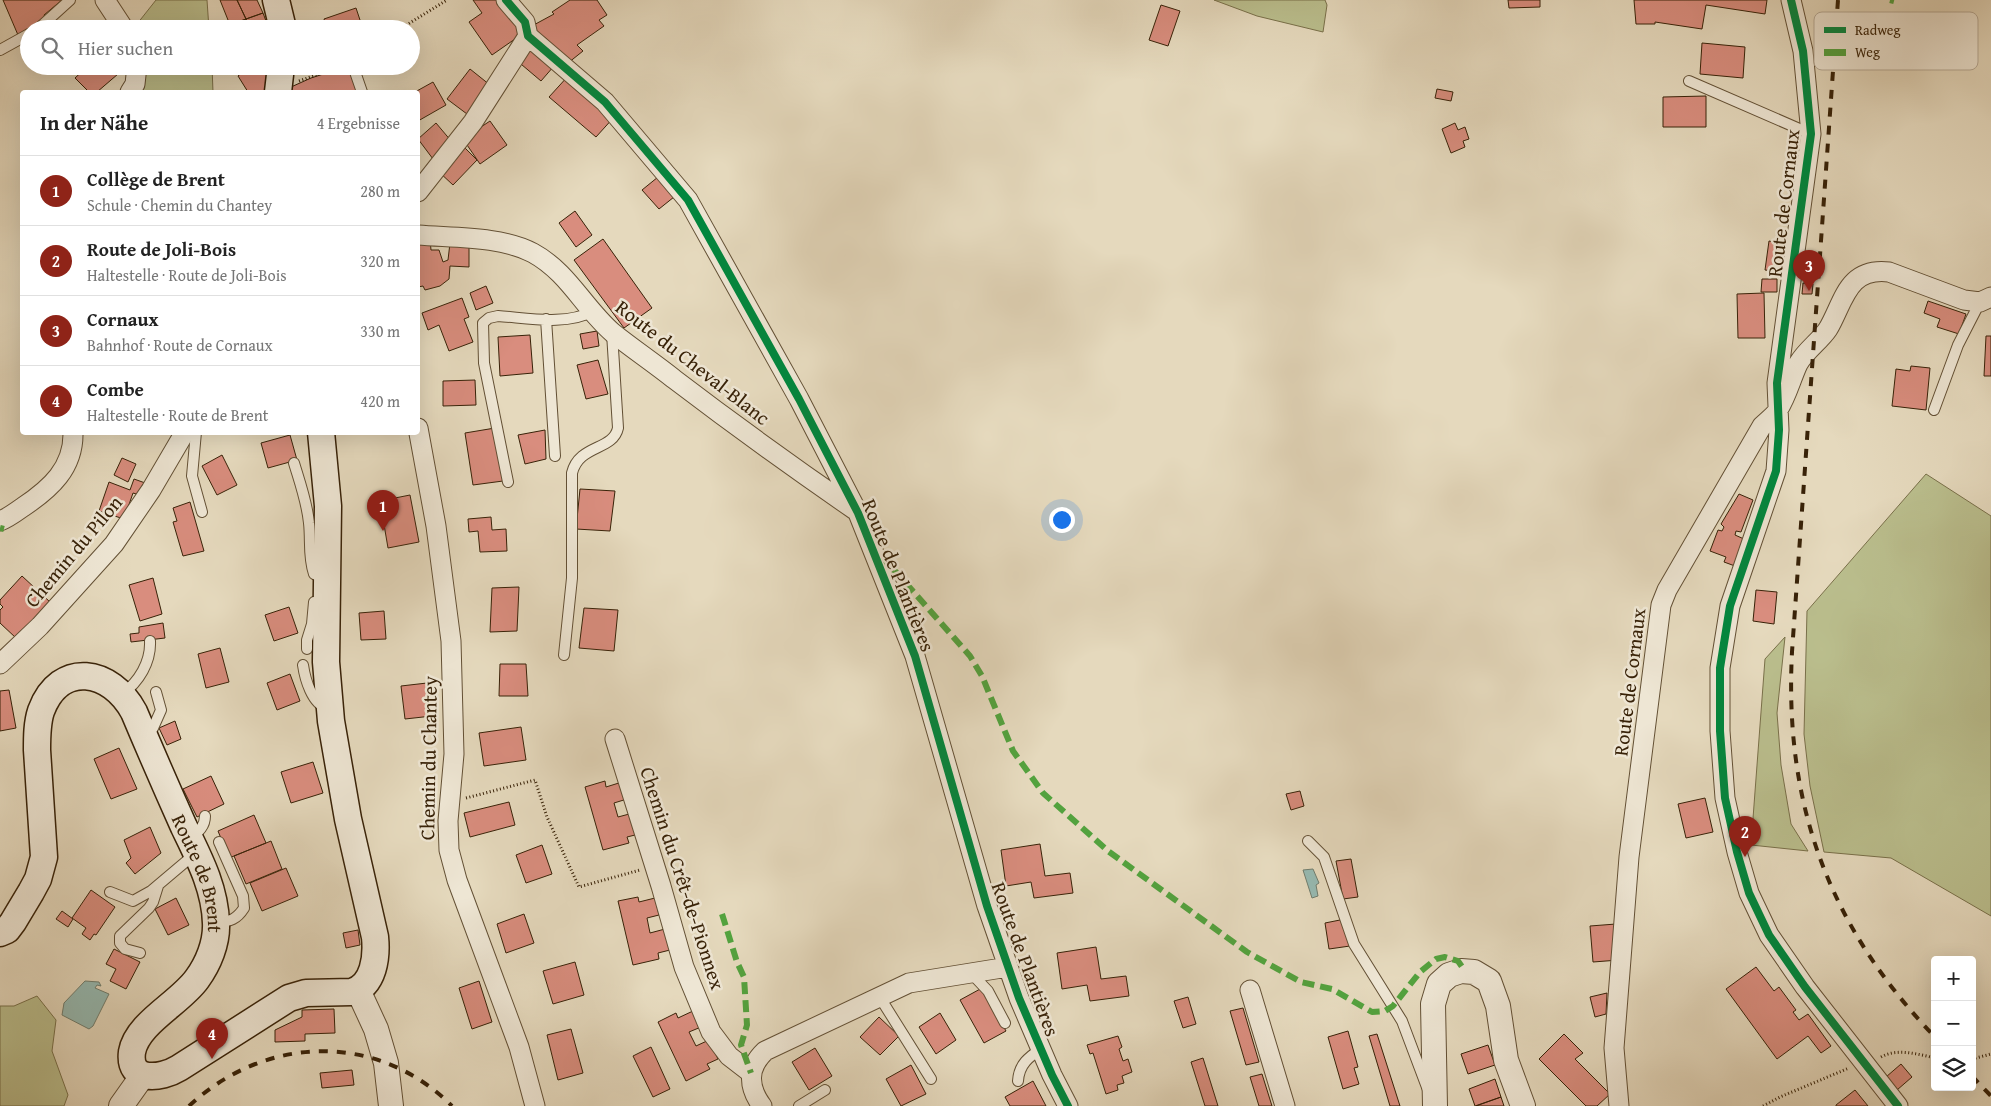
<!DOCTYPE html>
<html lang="de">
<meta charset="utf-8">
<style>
:root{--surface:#fff;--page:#f2f2f2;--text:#222;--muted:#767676;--line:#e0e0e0;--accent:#8f2418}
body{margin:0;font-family:"Gentium Book Plus",serif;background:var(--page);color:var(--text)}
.controls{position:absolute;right:15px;bottom:15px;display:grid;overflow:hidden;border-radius:5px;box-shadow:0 5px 20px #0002}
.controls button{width:45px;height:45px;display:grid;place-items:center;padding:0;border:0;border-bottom:1px solid var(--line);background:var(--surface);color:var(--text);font:25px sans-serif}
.you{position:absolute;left:1061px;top:519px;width:18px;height:18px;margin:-12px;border:4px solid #fff;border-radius:50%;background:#1a73e8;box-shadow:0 0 0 8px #1a73e833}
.badge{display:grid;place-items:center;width:32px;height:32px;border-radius:50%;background:var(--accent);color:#fff;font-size:16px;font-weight:700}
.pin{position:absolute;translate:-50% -41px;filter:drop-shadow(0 1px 2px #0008)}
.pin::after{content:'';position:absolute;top:26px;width:18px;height:15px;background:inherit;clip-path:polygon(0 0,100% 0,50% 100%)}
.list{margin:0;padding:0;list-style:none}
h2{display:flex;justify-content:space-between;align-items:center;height:65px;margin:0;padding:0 20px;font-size:21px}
h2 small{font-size:16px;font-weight:400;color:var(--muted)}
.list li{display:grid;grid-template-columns:32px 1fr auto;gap:15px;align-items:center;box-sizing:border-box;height:70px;padding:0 20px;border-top:1px solid var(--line)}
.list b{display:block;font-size:19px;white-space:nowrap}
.list p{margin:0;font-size:16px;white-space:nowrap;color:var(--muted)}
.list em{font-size:16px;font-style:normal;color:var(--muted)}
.icon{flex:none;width:28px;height:28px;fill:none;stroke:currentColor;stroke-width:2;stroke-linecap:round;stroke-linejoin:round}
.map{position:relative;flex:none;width:1991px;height:1106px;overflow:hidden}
.search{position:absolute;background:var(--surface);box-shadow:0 5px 20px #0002;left:20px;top:20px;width:400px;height:55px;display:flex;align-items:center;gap:12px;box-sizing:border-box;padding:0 18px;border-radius:28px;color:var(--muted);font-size:19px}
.panel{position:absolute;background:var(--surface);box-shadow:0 5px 20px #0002;left:20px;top:90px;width:400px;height:345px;border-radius:5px}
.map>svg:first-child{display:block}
.green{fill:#babe8d;stroke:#79704a}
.water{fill:#96bab2;stroke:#707d6e}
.building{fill:#d98d7e;stroke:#382208}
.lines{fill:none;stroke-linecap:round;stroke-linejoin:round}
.service-casing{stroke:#635035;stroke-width:12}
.minor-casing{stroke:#635035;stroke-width:21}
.tertiary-casing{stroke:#635035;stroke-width:26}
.secondary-casing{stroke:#382208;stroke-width:29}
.path{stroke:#382208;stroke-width:3;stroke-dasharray:1 2.5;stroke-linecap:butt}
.service{stroke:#eee6d4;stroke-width:10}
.minor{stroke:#eee6d4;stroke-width:19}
.tertiary{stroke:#eee6d4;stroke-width:24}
.secondary{stroke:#eee6d4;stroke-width:26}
.rail{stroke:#382208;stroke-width:4;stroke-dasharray:9 9;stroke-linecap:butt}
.quiet{stroke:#53a23e;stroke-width:6;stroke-dasharray:12 6;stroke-linecap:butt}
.cycleway-casing{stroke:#eee6d4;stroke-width:11}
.cycleway{stroke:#00873e;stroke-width:8}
.labels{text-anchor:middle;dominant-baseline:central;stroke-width:5;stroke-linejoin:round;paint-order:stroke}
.street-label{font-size:20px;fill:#382208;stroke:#eee6d4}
.key{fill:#eee6d4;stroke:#b7ab97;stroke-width:1}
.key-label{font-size:14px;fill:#382208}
</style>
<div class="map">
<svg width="1991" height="1106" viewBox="0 0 1991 1106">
<rect width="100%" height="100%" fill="#e5d9bd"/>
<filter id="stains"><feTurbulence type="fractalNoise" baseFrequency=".004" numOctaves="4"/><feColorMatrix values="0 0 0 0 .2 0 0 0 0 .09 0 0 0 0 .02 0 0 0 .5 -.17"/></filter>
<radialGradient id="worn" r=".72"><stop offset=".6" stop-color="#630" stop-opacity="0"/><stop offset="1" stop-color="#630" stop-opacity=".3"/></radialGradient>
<path class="green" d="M156 0H207L209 29H137V24Z
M1214 0H1325L1327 5 1323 32 1257 16Z
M142 66H212L213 92H135Z
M1926 474 1991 516V916L1891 858 1824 852 1810 786 1804 734 1807 611Z
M1785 637 1777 713 1781 765 1791 824 1808 851 1751 845 1765 659Z
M37 996 56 1020 52 1051 68 1095 64 1106H0V1006H14Z"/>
<path class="water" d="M1313 869 1319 883 1316 885 1318 896 1312 898 1303 870Z
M85 981 99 982 101 986 97 985 95 988 109 994 93 1026 89 1029 62 1015 64 1003Z"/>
<path class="building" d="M3 0H62L44 15 45 17 18 35Z
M220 0H237L246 19 230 25Z
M237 0H257L263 13 246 19Z
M473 0H499L525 32 492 55 469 22 482 13Z
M570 0H597L607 15 599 20 604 26 577 45 583 51 568 63 548 40 530 27 554 14 552 12Z
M1508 0H1540V7L1509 8Z
M1634 0H1767L1765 14 1706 5 1702 29 1655 22V24H1636Z
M1161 5 1180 11 1168 46 1149 40Z
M356 8 363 29H327L324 19Z
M263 13 269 29H249L246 19Z
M246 19 249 29H232L230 25Z
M1702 43 1745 47 1743 78 1700 74Z
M528 44 554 66 541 81 515 59Z
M88 66H112L118 74 97 92H89L75 78Z
M250 66H272L268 92H248L238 76Z
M348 66H351L358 92H292L291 87 311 78Z
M470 69 490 85 467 114 447 99Z
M569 75 615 116 596 137 549 97Z
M433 82 446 105 418 121V92H415Z
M1437 89 1453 92 1451 101 1435 98Z
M1706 96V127H1663V97Z
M490 121 507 145 480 164 463 139Z
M436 123 452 142 433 159 418 139Z
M1455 123 1458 130 1465 127 1469 139 1463 141 1465 147 1451 153 1442 129Z
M463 146 477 160 453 185 438 171Z
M658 177 674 197 659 209 642 190Z
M575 211 592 235 576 247 559 223Z
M430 239 431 250H439L443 262 448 260 450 243 469 245V267L450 266 449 279 440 286 425 290 423 286 418 287V240Z
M603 239 652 308 624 328 574 260Z
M1769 241 1787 244 1783 272 1765 270Z
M1762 279H1777V292H1761Z
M1803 283 1813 284 1812 294H1802Z
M486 286 493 303 476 310 470 293Z
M1764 293 1765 338H1738L1737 294Z
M462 298 469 317 464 319 473 342 449 351 439 325 428 330 422 313Z
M1928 301 1966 314 1959 334 1937 327 1940 319 1924 313Z
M597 331 599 346 583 349 580 334Z
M530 335 533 373 500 376 498 337Z
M1986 336H1991V376H1984Z
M598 360 608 394 586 399 577 365Z
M1911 366 1930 368 1926 410 1892 406 1896 369 1910 371Z
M475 380 476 405 443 406V381Z
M495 428 503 481 473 485 465 433Z
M545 430 546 459 525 464 518 435Z
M290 435 297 460 268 468 261 443Z
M222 455 237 485 217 495 202 466Z
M122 458 136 464 128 482 114 475Z
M134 479 148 484 143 496 133 493 124 519 99 511 109 482 130 490Z
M580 489 615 491 610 531 576 529Z
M1739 494 1753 500 1741 532 1736 531 1735 535 1744 539 1735 566 1724 562 1726 557 1710 551 1718 530 1722 531 1724 527 1721 524Z
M410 495 419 542 388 548 380 501Z
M190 502 204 551 183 556 173 522 177 521 173 508Z
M491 517 492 530 506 529 507 551 480 552 478 531 469 532 468 519Z
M22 576 50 602 16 638 0 623V610L3 607 0 604V600Z
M153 578 162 614 140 621 129 585Z
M519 587 517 631 490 632 492 588Z
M1756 590 1777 592 1774 624 1753 621Z
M289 607 298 633 274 641 265 615Z
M584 608 618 610 614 651 579 648Z
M384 611 386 639 361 640 359 613Z
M163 623 165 638 131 642 130 634 139 633V627Z
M220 648 229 682 206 688 198 654Z
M500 664H526L528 696H499Z
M290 674 300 701 277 710 267 683Z
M427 683 432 716 405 719 401 686Z
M9 690 16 728 0 731V691Z
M175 721 181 739 167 745 159 728Z
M521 727 526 760 484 766 479 733Z
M119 748 137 789 111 799 94 759Z
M313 762 323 793 291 803 281 772Z
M211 776 224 804 197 817 183 789Z
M605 781 606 787 622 782 627 799 614 803 618 817 633 813 639 834 627 837 629 843 603 850 585 787Z
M1300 791 1304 806 1291 810 1286 794Z
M1705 798 1713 832 1686 838 1678 804Z
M509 802 515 825 470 837 464 813Z
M254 815 266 843 229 858 218 831Z
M150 827 161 853 135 874 126 863 131 858 124 840Z
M271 841 282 869 246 884 234 856Z
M1040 844 1045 876 1070 873 1073 893 1034 898 1031 882 1006 886 1001 850Z
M542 845 552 874 526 883 516 855Z
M1351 859 1358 897 1343 899 1336 861Z
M286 868 298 896 262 911 250 883Z
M91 890 115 907 96 935 94 934 90 940 82 934 86 928 72 918Z
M638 897 639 902 655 898 659 915 647 918 650 933 665 929 670 950 658 953 659 959 633 965 618 901Z
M176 898 189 925 168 935 155 909Z
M62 911 73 919 68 927 56 919Z
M524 914 534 943 506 953 497 924Z
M1345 919 1350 946 1329 949 1325 923Z
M1616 924 1619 960 1593 962 1590 926Z
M358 930 360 945 346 948 343 933Z
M1096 947 1101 979 1126 976 1129 996 1090 1001 1087 985 1062 989 1057 953Z
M114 949 140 962 126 989 110 981 116 969 106 964Z
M575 962 584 995 553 1004 543 971Z
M1756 967 1774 991 1779 987 1796 1010 1793 1012 1799 1020 1808 1014 1831 1046 1821 1053 1808 1036 1777 1059 1726 989Z
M479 981 492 1022 472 1029 459 988Z
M982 988 1006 1031 984 1043 960 1000Z
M1607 993 1606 1014 1595 1017 1590 997Z
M1188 997 1196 1024 1183 1028 1174 1001Z
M1243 1008 1259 1062 1246 1065 1230 1011Z
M334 1009 335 1033 305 1034V1041L275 1042V1030L302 1017V1010Z
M693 1011 701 1027 689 1032 696 1046 709 1040 718 1059 707 1064 710 1069 686 1081 658 1022 676 1013 678 1018Z
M940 1013 956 1040 936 1054 919 1027Z
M879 1017 899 1036 880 1055 860 1037Z
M571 1029 583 1073 558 1080 547 1035Z
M1348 1031 1358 1067 1354 1068 1359 1084 1343 1089 1328 1037Z
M1377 1034 1400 1106H1390L1369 1036Z
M1564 1034 1583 1053 1575 1059 1610 1094 1597 1106H1586L1539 1059Z
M1118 1036 1122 1047 1119 1049 1123 1061 1128 1059 1132 1072 1122 1076 1124 1083 1117 1085 1118 1090 1106 1094 1093 1053 1090 1054 1087 1045Z
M1488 1045 1495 1065 1468 1074 1461 1054Z
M651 1047 670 1089 653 1097 633 1056Z
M815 1048 832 1076 809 1090 792 1062Z
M1203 1058 1218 1106H1205L1191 1062Z
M1901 1064 1912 1077 1897 1090 1886 1077Z
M911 1065 926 1094 901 1106 886 1079Z
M352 1070 354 1085 322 1088 320 1073Z
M1262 1074 1272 1106H1259L1250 1077Z
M1495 1079 1501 1097 1475 1106 1469 1089Z
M1033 1081 1046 1106H1010L1005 1097Z
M1855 1090 1868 1106H1836V1105Z
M1501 1097 1504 1106H1476Z"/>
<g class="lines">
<defs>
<path id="service" d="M38 29 70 0
M0 50 29 34
M353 66 362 92
M1689 81 1811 134
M546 319 555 456
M1934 410 1958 345 1980 302
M196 432 192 476 202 512
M294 463C300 483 307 502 309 523 311 540 308 557 314 574L325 578
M508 482 484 363 483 323 489 318 498 316C528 318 565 326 594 311
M307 649V640L312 624 314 602
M564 655 572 578V473C579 444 613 451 618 428L612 333
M303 665C305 679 312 704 327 708
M122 694C139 682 151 662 150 641
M145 735 153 728 161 710 156 692
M190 838C199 832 205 826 205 816
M1308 841 1324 857 1354 944 1402 1021 1428 1090
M110 892 133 901 151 891 196 853
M217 922C230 922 237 919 244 908L243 896 219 842
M140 953 125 949 120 943V936L149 908 153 902 158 886
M972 974 988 991 1005 1023
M879 996 931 1079
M1018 1081C1019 1064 1029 1057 1042 1048
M799 1106 825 1090"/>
<path id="minor" d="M105 0 124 29
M506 0 525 22 528 36 605 102 688 200 799 399 858 513 915 656 987 906 1019 998 1052 1075 1068 1106
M1791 0 1803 51 1811 134 1777 383 1779 430 1776 471 1730 606 1720 668V731L1725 798 1737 852 1749 893 1769 935 1805 987 1898 1106
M130 92 135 84 137 66
M418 192 473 122 528 36
M418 235C453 238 501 236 533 253 568 272 584 308 613 333 633 349 654 363 674 379 733 424 794 468 855 510
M418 428 436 526 451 641 454 754 448 821 449 850 457 880 519 1047 535 1106
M0 521C8 518 16 512 23 507 50 489 74 468 73 432
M0 664 40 626 114 544 151 490 185 432
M615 739 661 886 684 967 711 1032 729 1056 751 1073
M1250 990 1285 1106
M762 1106C748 1087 747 1068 765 1051L909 983 1008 967
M1619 1106 1614 1048 1629 857 1661 605 1667 590 1762 426C1767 421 1774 416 1778 410 1787 396 1791 379 1798 364 1806 350 1820 341 1828 329 1844 302 1847 267 1889 272L1964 300 1980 302 1991 297"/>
<path id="tertiary" d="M358 990 376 1029 386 1063 391 1106
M121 1106 143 1075
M1435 1106 1433 1004 1439 984 1449 975 1461 971 1474 972 1489 981 1498 1006 1506 1060 1523 1106"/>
<g id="secondary">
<path d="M276 0 283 29"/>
<path d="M278 92 281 66"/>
<path id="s1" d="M0 933 7 930 13 922 31 892 38 879 44 857 37 750C37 737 37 723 41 711 60 660 111 669 134 712 150 750 167 789 184 827 199 858 215 888 216 923 217 943 208 964 197 979 180 1003 137 1023 132 1052 128 1083 161 1079 179 1068L289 998 306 993 352 992C374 985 377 957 375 937L348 819 331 721 326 662 328 506 321 432"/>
</g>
</defs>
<use href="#service" class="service-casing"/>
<use href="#minor" class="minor-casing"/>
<use href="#tertiary" class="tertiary-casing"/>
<use href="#secondary" class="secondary-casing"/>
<path class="path" d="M400 29 447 0
M299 81 341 66
M466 798 535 780 547 817 579 887 640 870
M1881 1057C1897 1048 1917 1054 1935 1058
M1972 1059 1991 1054
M1763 1106 1780 1097 1849 1068"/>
<use href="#service" class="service"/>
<use href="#minor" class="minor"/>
<use href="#tertiary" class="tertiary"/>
<use href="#secondary" class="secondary"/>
<path class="rail" d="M1838 0 1792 652C1784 804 1829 927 1935 1037
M1972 1076 1991 1096
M189 1106C265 1035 377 1031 452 1106"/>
<path class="quiet" d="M1890 0 1894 1
M0 528 4 529
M878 560 896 572 970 656 982 676 1013 751 1043 793 1108 851 1247 952 1301 982 1332 989 1372 1012 1385 1011 1393 1006 1420 972 1436 959 1445 957 1458 961 1465 971
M722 914 737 962 744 977 747 1025 741 1045 751 1073"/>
<defs>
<path id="cycleway" d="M506 0 525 22 528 36 605 102 688 200 799 399 858 513 915 656 987 906 1019 998 1052 1075 1068 1106
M1791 0 1803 51 1811 134 1777 383 1779 430 1776 471 1730 606 1720 668V731L1725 798 1737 852 1749 893 1769 935 1805 987 1898 1106"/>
</defs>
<use href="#cycleway" class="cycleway-casing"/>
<use href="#cycleway" class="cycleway"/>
</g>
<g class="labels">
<g class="street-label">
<text transform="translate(1783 203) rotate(-83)">Route de Cornaux</text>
<text transform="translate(693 362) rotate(38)">Route du Cheval-Blanc</text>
<text transform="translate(73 551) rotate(-50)">Chemin du Pilon</text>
<text transform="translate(899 575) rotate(68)">Route de Plantières</text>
<text transform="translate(1629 682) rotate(-83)">Route de Cornaux</text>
<text transform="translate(428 758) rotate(-89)">Chemin du Chantey</text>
<text stroke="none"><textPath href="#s1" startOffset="535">Route de Brent</textPath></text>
<text transform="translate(683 878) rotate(72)">Chemin du Crêt-de-Pionnex</text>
<text transform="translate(1026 959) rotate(70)">Route de Plantières</text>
</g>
</g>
<rect x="1814" y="12" width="164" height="58" rx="8" class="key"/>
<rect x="1824" y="27" width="22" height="6" fill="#00873e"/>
<rect x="1824" y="49" width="22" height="7" fill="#53a23e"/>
<g class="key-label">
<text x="1855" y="35">Radweg</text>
<text x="1855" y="57">Weg</text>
</g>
<rect width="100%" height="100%" filter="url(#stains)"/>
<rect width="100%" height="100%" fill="url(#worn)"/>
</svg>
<div class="controls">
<button>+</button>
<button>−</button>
<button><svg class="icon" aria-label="layers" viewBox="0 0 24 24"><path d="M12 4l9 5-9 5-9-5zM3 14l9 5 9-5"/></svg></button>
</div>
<div class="you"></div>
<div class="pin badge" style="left:383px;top:531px">1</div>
<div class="pin badge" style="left:1745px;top:857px">2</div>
<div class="pin badge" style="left:1809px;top:291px">3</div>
<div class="pin badge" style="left:212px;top:1059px">4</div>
<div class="search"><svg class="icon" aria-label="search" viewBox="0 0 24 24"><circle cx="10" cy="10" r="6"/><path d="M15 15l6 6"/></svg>Hier suchen</div>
<section class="panel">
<h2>In der Nähe<small>4 Ergebnisse</small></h2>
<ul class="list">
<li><span class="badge">1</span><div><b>Collège de Brent</b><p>Schule · Chemin du Chantey</p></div><em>280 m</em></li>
<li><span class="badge">2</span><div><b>Route de Joli-Bois</b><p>Haltestelle · Route de Joli-Bois</p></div><em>320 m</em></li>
<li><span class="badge">3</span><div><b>Cornaux</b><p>Bahnhof · Route de Cornaux</p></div><em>330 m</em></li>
<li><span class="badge">4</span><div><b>Combe</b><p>Haltestelle · Route de Brent</p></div><em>420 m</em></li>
</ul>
</section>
</div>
